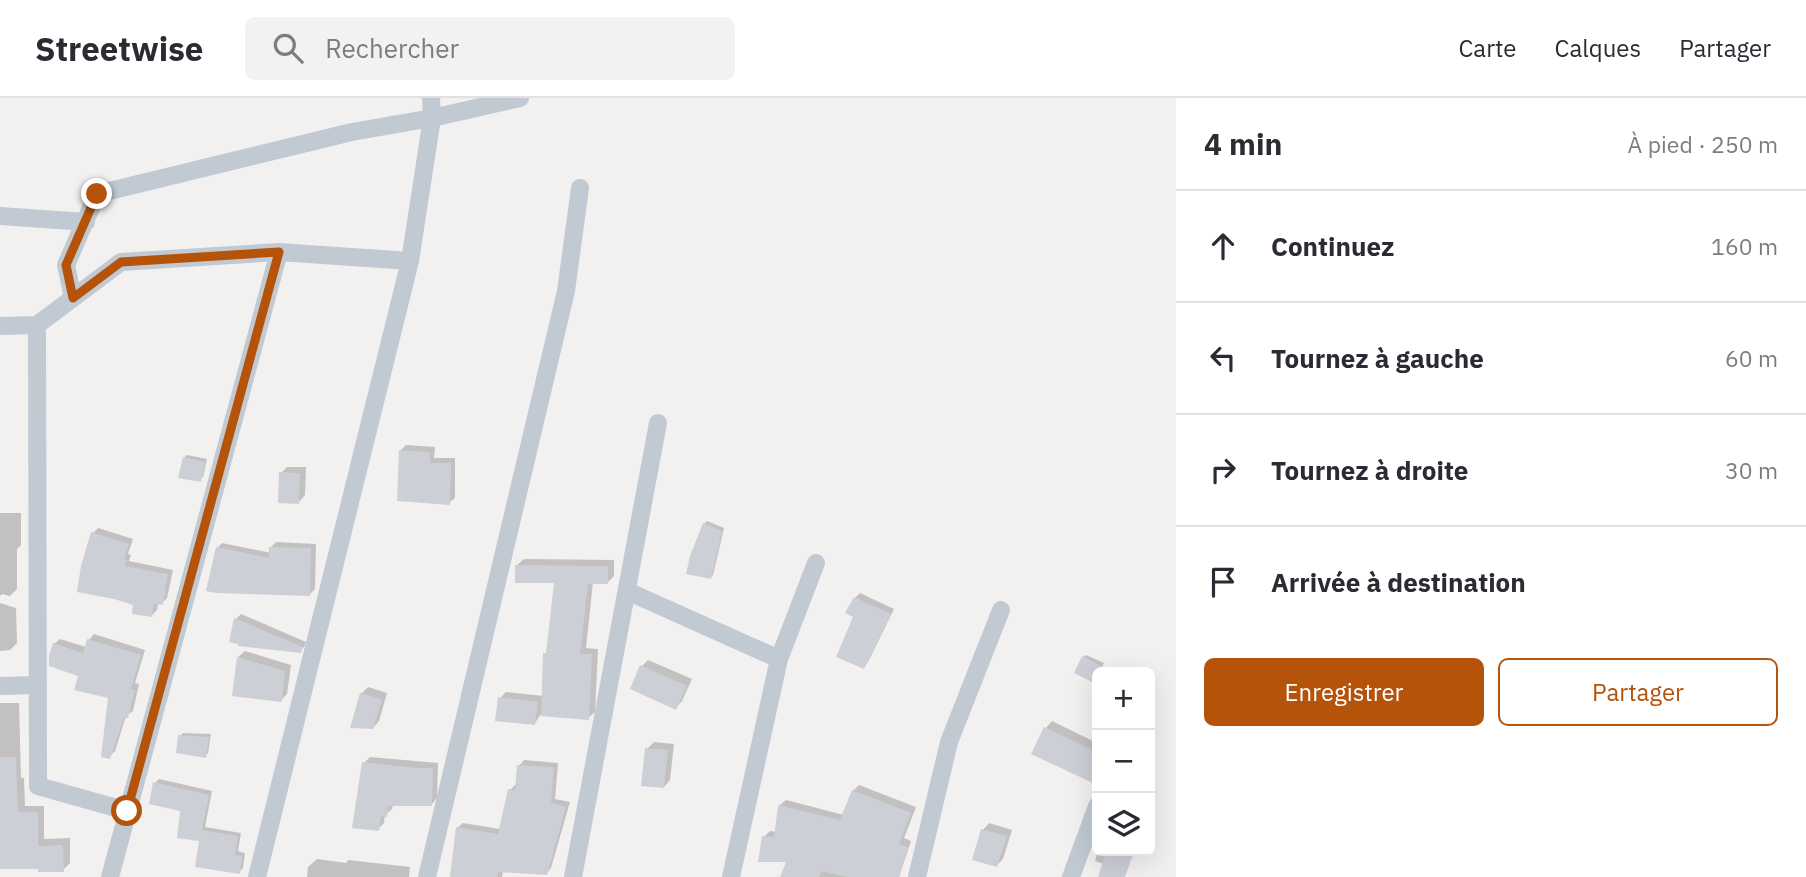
<!DOCTYPE html>
<html lang="fr">
<meta charset="utf-8">
<style>
:root{--surface:#fff;--page:#f2f2f3;--text:#2b2b33;--muted:#7c7c81;--line:#e1e1e2;--accent:#b45309}
body{margin:0;font-family:"IBM Plex Sans",sans-serif;background:var(--page);color:var(--text)}
.controls{position:absolute;right:21px;bottom:21px;display:grid;overflow:hidden;border-radius:10px;box-shadow:0 7px 28px #0002}
.controls button{width:63px;height:63px;display:grid;place-items:center;padding:0;border:0;border-bottom:2px solid var(--line);background:var(--surface);color:var(--text);font:35px sans-serif}
.stop{position:absolute;width:21px;height:21px;margin:-16px;border:5px solid #b45309;border-radius:50%;background:#fff}
.stop.end{background:#b45309;border-color:#fff;box-shadow:0 2px 7px #0008}
.list{margin:0;padding:0;list-style:none}
h2{display:flex;justify-content:space-between;align-items:center;height:91px;margin:0;padding:0 28px;font-size:30px}
h2 small{font-size:23px;font-weight:400;color:var(--muted)}
.list li{display:grid;grid-template-columns:46px 1fr auto;gap:21px;align-items:center;box-sizing:border-box;height:112px;padding:0 28px;border-top:2px solid var(--line)}
.list b{display:block;font-size:26px;white-space:nowrap}
.list em{font-size:23px;font-style:normal;color:var(--muted)}
.actions{display:flex;gap:14px;padding:21px 28px}
.actions a{flex:1;padding:16px 0;border:2px solid var(--accent);border-radius:10px;text-align:center;font-size:24px;color:var(--accent)}
.actions .main{background:var(--accent);color:#fff}
.icon{flex:none;width:38px;height:38px;fill:none;stroke:currentColor;stroke-width:2;stroke-linecap:round;stroke-linejoin:round}
.map{position:relative;flex:none;width:1176px;height:779px;overflow:hidden}
header{display:flex;align-items:center;gap:42px;box-sizing:border-box;height:98px;padding:0 35px;background:var(--surface);border-bottom:2px solid var(--line)}
header strong{font-size:33px}
nav{display:flex;gap:38px;margin-inline-start:auto;font-size:24px}
.search{width:490px;height:63px;background:var(--page);display:flex;align-items:center;gap:18px;box-sizing:border-box;padding:0 24px;border-radius:10px;color:var(--muted);font-size:26px}
main{display:flex}
aside{flex:1;background:var(--surface)}
.map>svg:first-child{display:block}
.shadow{fill:#0003}
.building{fill:#cccfd6}
.lines{fill:none;stroke-linecap:round;stroke-linejoin:round}
.minor{stroke:#c1c9d2;stroke-width:18}
.route{stroke:#b45309;stroke-width:9}
</style>
<header>
<strong>Streetwise</strong>
<div class="search"><svg class="icon" aria-label="search" viewBox="0 0 24 24"><circle cx="10" cy="10" r="6"/><path d="M15 15l6 6"/></svg>Rechercher</div>
<nav><a>Carte</a><a>Calques</a><a>Partager</a></nav>
</header>
<main>
<div class="map">
<svg width="1176" height="779" viewBox="0 0 1176 779">
<rect width="100%" height="100%" fill="#f3f1f0"/>
<path class="shadow" d="M406 347 435 349 434 360H455V400L449 405 401 352Z
M187 357 207 361 203 379 200 382 184 360Z
M287 369H306L305 397 299 404 281 375Z
M0 415H21V447L17 451V491L10 498 2 496 0 498Z
M707 423 724 430 713 477 710 480 704 426Z
M98 430 133 441 128 456 131 457 129 463 173 472 167 500 162 505H158L157 512 152 517 135 506 93 435Z
M276 444 316 446 315 491 310 496 217 450 222 445 271 455V449Z
M524 461 614 462V478L607 485 593 484 586 550 598 551 595 614 588 620 541 616 535 625 500 600 506 594 544 598 545 556 549 552 556 484 517 467Z
M860 495 894 511 868 564 863 569 856 519 855 500Z
M0 505 16 510 17 545 10 552 0 553Z
M241 516 306 544 305 548 300 553 231 543 236 521Z
M94 536 145 552 135 585 139 586 133 613 126 618 115 653 109 659 110 599 80 576 54 546 60 541 86 549 89 542Z
M245 553 291 567 287 596 281 602 238 559Z
M1086 557 1104 565 1094 583 1083 559Z
M648 562 692 581 682 603 676 610 642 568Z
M368 589 387 595 379 623 373 630 361 596Z
M0 605H19L21 680H24L25 708H44V741L70 740V765L63 772 40 770H0Z
M1052 623 1097 645V670L1095 675 1046 630Z
M183 635 211 636 208 655 205 658 180 638Z
M654 644 674 646 670 682 664 689 647 651Z
M370 659 438 665 437 700 432 706H393L392 711 385 717 384 725 378 731 364 665Z
M524 662 558 665 555 701 570 704 551 770 546 776 503 773 502 779H452L457 730 463 725 500 731 510 692 515 687H517L519 668Z
M159 681 212 693 205 729 241 735 238 753 245 755 243 770 239 774 201 741 182 712 155 685Z
M859 687 916 709 904 740 911 743 899 779H782L788 763 764 739 770 733 776 734 780 707 786 702 844 717 853 693Z
M989 725 1012 732 1003 761 997 767 983 732Z
M1098 753H1135L1122 779H1099L1104 766 1095 763Z
M317 761 346 765 348 762 410 769 409 779H307L308 769Z"/>
<path class="building" d="M399 352 430 354V365H451L450 407 397 403Z
M183 359 205 364 201 384 178 380Z
M279 374 300 375 299 406 278 405Z
M703 425 722 433 711 481 686 476 690 458Z
M91 434 129 446 124 461 127 462 125 468 168 476 163 507 154 506 152 519 132 516 133 507 114 501 77 494 81 468Z
M216 449 269 460V449L311 450 310 498 216 495 206 493Z
M515 467 608 468V486H588L580 556H592L589 622 541 618 543 555H546L554 485H515Z
M854 499 891 516 864 571 836 559 853 519 845 515Z
M234 520 303 549 301 555 238 548V546L229 544Z
M87 541 141 557 131 591 135 592 128 620H124L110 661 101 659 108 600 74 592 78 578 49 568V558L53 545 83 555Z
M1082 558 1102 568 1099 574H1097L1094 585 1074 575Z
M237 559 285 573 282 604 232 598Z
M640 567 687 588 676 612 630 591Z
M360 595 382 601 373 631 350 630Z
M498 599 538 604 535 627 495 623Z
M1044 629 1097 654V687L1031 656Z
M178 637 209 639 206 660 176 655Z
M645 650 668 652 664 690 641 688Z
M0 659H16L18 714H38V748L63 747 64 774H38V771H0Z
M362 664 417 670H433L432 708H388L387 719 381 718 379 733 352 730Z
M517 667 554 669 551 705 566 709 547 777 498 774V779H450L456 729 498 736 508 691 515 692Z
M153 684 209 697 202 732 238 738 235 757 242 758 240 776 195 769 199 743 177 740 180 713 149 706Z
M852 692 911 715 899 746 908 749 899 779H847L821 773 819 779H780L786 764H758L762 738 774 739 778 707 840 722Z
M981 731 1007 738 997 769 972 762Z
M1106 753H1134L1125 779H1098Z"/>
<g class="lines">
<path class="minor" d="M0 118 86 124
M73 200 66 167 97 96 352 34 432 20 520 0
M37 227 38 688 127 713
M0 228 37 227 121 164 279 154 410 163
M627 493 779 561
M0 588 38 587
M110 779 279 154
M257 779 410 163 432 20 431 0
M427 779 566 193 580 90
M573 779 658 325
M731 779 779 561 816 465
M917 779 949 644 1001 512
M1071 779 1097 708"/>
</g>
<g class="lines">
<path class="route" d="M97 96 66 167 73 200 121 164 279 154 127 713"/>
</g>
</svg>
<div class="controls">
<button>+</button>
<button>−</button>
<button><svg class="icon" aria-label="layers" viewBox="0 0 24 24"><path d="M12 4l9 5-9 5-9-5zM3 14l9 5 9-5"/></svg></button>
</div>
<div class="stop" style="left:127px;top:713px"></div>
<div class="stop end" style="left:97px;top:96px"></div>
</div>
<aside>
<h2>4 min<small>À pied · 250 m</small></h2>
<ul class="list">
<li><svg class="icon" aria-label="ahead" viewBox="0 0 24 24"><path d="M12 20V5M6 11l6-6 6 6"/></svg><div><b>Continuez</b></div><em>160 m</em></li>
<li><svg class="icon" aria-label="left" viewBox="0 0 24 24"><path d="M17 20v-9H6M10 6l-5 5 5 5"/></svg><div><b>Tournez à gauche</b></div><em>60 m</em></li>
<li><svg class="icon" aria-label="right" viewBox="0 0 24 24"><path d="M7 20v-9h11M14 6l5 5-5 5"/></svg><div><b>Tournez à droite</b></div><em>30 m</em></li>
<li><svg class="icon" aria-label="arrive" viewBox="0 0 24 24"><path d="M6 21V4h12l-3 4 3 4H6"/></svg><div><b>Arrivée à destination</b></div></li>
</ul>
<div class="actions"><a class="main">Enregistrer</a><a>Partager</a></div>
</aside>
</main>
